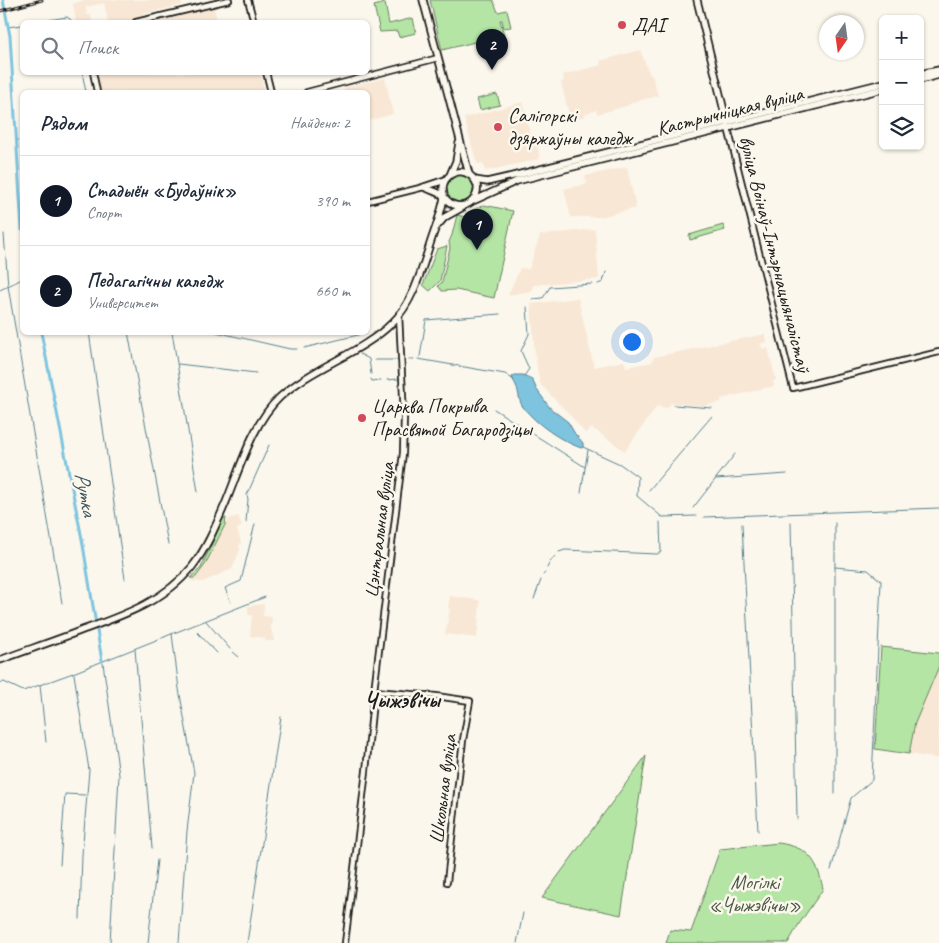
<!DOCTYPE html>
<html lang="ru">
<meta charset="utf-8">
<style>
:root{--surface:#fff;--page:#f6f6f7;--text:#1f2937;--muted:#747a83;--line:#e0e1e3;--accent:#111827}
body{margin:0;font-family:Caveat,sans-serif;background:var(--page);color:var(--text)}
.controls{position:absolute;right:15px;top:15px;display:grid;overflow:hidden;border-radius:8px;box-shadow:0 1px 4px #0004}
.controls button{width:45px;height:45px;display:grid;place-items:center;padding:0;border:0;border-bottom:1px solid var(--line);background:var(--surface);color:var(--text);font:25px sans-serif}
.compass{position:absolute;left:819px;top:15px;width:45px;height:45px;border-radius:50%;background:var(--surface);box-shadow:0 1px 4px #0004;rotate:193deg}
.you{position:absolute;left:631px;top:341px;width:18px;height:18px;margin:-12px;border:4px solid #fff;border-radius:50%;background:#1a73e8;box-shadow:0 0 0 8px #1a73e833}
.badge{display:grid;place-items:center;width:32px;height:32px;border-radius:50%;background:var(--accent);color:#fff;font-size:16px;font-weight:700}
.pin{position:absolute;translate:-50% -41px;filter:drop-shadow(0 1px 2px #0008)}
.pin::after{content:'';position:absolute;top:26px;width:18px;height:15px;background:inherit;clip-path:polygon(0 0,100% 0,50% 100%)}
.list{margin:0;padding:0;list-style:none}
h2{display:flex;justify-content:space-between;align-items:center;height:65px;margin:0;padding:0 20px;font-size:21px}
h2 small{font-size:16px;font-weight:400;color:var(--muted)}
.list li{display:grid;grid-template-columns:32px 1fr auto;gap:15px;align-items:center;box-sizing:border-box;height:90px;padding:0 20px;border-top:1px solid var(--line)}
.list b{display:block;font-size:19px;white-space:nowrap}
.list p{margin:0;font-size:16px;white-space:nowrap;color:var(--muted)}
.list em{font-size:16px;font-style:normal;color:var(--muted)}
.icon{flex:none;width:28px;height:28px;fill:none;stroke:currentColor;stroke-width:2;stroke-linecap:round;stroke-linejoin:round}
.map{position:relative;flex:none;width:939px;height:943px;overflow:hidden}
.search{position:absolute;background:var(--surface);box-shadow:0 1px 4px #0004;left:20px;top:20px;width:350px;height:55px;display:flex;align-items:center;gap:12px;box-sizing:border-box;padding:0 18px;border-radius:8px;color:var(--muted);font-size:19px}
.panel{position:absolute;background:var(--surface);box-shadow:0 1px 4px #0004;left:20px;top:90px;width:350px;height:245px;border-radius:8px}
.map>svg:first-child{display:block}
.built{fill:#f8e7d5}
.green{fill:#b4e5a5;stroke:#688060}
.water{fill:#7ec4df;stroke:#578191}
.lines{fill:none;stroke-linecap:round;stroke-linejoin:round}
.stream{stroke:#578191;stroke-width:1}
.canal{stroke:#7ec4df;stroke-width:3}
.minor-casing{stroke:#1c1c1c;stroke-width:8}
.major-casing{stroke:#1c1c1c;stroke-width:9}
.minor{stroke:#fbf7ec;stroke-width:4.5}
.major{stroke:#fbf7ec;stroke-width:5.5}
.rail-casing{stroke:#1c1c1c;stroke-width:3}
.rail{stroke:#fbf7ec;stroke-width:1;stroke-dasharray:4;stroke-linecap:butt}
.poi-dot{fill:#d1495b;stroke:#fbf7ec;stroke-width:2}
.labels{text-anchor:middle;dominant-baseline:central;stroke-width:5;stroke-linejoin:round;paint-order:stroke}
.poi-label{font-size:20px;fill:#1c1c1c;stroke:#fbf7ec;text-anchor:start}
.street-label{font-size:20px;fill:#1c1c1c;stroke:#fbf7ec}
.park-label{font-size:20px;fill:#4a5845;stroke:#fbf7ec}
.water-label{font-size:21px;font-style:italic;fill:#3e5760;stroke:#fbf7ec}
.quarter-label{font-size:22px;font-weight:bold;fill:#1c1c1c;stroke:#fbf7ec}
</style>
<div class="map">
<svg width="939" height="943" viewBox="0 0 939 943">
<rect width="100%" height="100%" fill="#fbf7ec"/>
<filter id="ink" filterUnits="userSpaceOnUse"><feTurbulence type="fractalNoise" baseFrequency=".02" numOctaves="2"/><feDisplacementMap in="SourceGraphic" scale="10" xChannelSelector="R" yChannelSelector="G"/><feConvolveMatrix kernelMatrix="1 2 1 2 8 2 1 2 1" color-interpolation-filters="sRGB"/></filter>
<g filter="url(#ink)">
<path class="built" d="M84 0H181L182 5 144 14V17L122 22H108L104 3 86 7 87 15H91L92 22H76L73 4Z
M213 5 218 22H144Z
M640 50 650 75H652L658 96 633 102 629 105 616 109 597 114 596 110 585 114 584 117 570 119 561 82 564 81 563 75 601 65 600 61Z
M96 73H260L265 92H99Z
M385 78 393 114 368 121V92H345L344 88Z
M523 102 533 146 537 145 540 159 485 171 483 163 477 164 464 118Z
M627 167 636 208 600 217H571L564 189 587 184 585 176Z
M595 229 599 279 533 285 532 291 508 295 520 268 529 269 540 235Z
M578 298 594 367 624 361 626 367 652 362 654 357 765 334 767 342 760 344 763 349 768 348 776 380 773 381 774 386 721 399V402L704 406 671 403 667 408 657 406 625 451 592 428 585 433 569 414 540 384 535 355 531 304Z
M238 516 242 526 237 529 241 542 239 547 240 550 232 569 203 582 190 581 200 570 229 519Z
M450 596 478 600 480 602 477 638 445 634 450 609 448 608Z
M264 604 263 616 272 617 271 628 274 641H265V638L250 636 252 615H248V606Z
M939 666V759L909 754 915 723Z"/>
<path class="green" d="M430 0H493L498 12 507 10 511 27 504 28 502 20H500L504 35 442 50Z
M385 3 389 24 413 18 416 33 399 37 397 31 380 32 374 6Z
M497 94 500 105 480 110 477 99Z
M446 189a14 14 0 1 1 28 0a14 14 0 1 1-28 0Z
M484 205 513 211 494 298 456 290 442 291 438 286 442 282 450 248 449 242 452 235 457 215 465 217 466 213Z
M723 225 725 230 690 240 689 235Z
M447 246 440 281 430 291 423 285 437 249Z
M223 518H226L225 525 205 565 195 578H190L201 568Z
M881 647 939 653V666L915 723 909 754 875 749Z
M646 756 621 915 542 898Z
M779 843C809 848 817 859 823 889L799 924 788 943H666L670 930 691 932 720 849Z"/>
<path class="water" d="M515 375H523L532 379 537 390 550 408 568 422 575 434 583 443V447L581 448C561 441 536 424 523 407 519 402 519 394 517 388 516 384 513 381 512 377Z"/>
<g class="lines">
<path class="stream" d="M36 22 67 17 70 19 72 22
M8 27 22 25
M82 72 86 92
M4 234 8 286 62 603
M598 284 603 282 606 272
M0 290 22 279
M533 299 543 298 550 287 592 284
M89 332 125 579
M128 332 168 544
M172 332 198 492
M216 332 290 349H297
M304 348 358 335
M360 354 369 359 371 374
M420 357 426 320 500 314
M409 359H414
M418 359 505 374 514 380
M375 360H398
M178 364 256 373
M524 376 529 369 521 351 529 334 527 307
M371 379 372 381 381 380
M387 380 398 379
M674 405 712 408
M494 409 585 467
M583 447 620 464 638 477 637 496 662 517 696 516
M716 479 787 474
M649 490 712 416
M581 493 588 450
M693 508 735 454
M704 517 939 508
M246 522 248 499 247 495 269 445
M791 522 797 819
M742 524 758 831
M559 552 565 550 657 554 661 552 660 522
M547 568 550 562 555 556
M543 575 545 573
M534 599 541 580
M231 603 225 588 241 581 255 524
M206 621 230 649
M197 632 217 653
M172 634 179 689 194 773 187 831 179 943
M135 649 152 848
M233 652 239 657
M103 663 119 775 110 943
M74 674 89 770 82 855 80 919
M0 683 4 682 23 691 73 673 265 597
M40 685 46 742
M835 794V523
M60 865 65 794 85 795
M831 870 851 798 872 780 881 581 868 570 835 567
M148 943 157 860
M247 943 281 717
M517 943 523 913
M784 943 785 942"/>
<path class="canal" d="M3 0 10 36 22 230
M41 332 82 539 102 661"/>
<defs>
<path id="minor" d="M248 0 254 22
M136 22 229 0
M93 72 97 92
M266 72 271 92
M307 92 438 58
M728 128 793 388 939 352
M368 201 424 187
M374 691 436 696 470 701 463 740 447 882
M345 943 366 771 374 691 403 453 404 417 399 314"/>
<path id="major" d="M423 0 469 174
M697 0 727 123
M920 74 939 70
M920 80 939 75
M450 175 456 161 459 143
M475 180 487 182 517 175 883 83
M424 187 445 180
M473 201 517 181 883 89
M438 225 445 217 463 207
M0 660C27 650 54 641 80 631 121 616 164 602 192 567 207 548 217 523 226 502 240 468 253 422 280 397 311 368 362 353 392 323 415 301 423 264 433 235 436 227 444 203 444 196 444 193 443 190 443 188 444 176 456 169 466 173 471 175 475 179 477 185 478 190 476 196 473 200 467 207 455 208 448 201 445 198 445 197 442 195 437 192 430 190 424 187"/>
</defs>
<use href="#minor" class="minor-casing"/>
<use href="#major" class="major-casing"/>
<use href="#minor" class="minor"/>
<use href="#major" class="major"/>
<defs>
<path id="rail" d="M0 11 42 0"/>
</defs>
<use href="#rail" class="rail-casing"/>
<use href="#rail" class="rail"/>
</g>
</g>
<g class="poi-dot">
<circle cx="622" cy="25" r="5"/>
<circle cx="498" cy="127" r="5"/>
<circle cx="362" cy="418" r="5"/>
</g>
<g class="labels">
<g class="poi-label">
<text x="632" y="25">ДАІ</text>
<text x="508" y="115">Салігорскі<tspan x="508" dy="23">дзяржаўны каледж</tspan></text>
<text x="372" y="406">Царква Покрыва<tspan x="372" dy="23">Прасвятой Багародзіцы</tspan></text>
</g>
<g class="street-label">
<text transform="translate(730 111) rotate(-14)">Кастрычніцкая вуліца</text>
<text transform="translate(775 254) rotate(76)">вуліца Воінаў-Інтэрнацыяналістаў</text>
<text transform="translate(379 530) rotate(-83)">Цэнтральная вуліца</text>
<text transform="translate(443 789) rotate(-83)">Школьная вуліца</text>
</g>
<g class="park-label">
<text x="755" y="882">Могілкі<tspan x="755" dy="23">«Чыжэвічы»</tspan></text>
</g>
<g class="water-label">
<text transform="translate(86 494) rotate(79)">Рутка</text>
</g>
<g class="quarter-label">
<text x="402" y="700">Чыжэвічы</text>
</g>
</g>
</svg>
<div class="controls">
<button>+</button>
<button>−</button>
<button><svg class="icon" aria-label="layers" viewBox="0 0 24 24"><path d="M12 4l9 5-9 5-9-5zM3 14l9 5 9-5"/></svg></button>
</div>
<svg class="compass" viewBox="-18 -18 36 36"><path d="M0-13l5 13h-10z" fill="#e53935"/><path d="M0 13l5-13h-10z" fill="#747a83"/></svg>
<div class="you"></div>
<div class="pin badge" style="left:477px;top:250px">1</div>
<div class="pin badge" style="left:492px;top:70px">2</div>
<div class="search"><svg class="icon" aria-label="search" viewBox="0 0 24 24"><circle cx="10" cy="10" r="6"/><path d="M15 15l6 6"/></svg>Поиск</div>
<section class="panel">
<h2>Рядом<small>Найдено: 2</small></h2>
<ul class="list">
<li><span class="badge">1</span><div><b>Стадыён «Будаўнік»</b><p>Спорт</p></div><em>390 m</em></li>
<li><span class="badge">2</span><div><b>Педагагічны каледж</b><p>Университет</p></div><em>660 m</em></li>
</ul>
</section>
</div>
